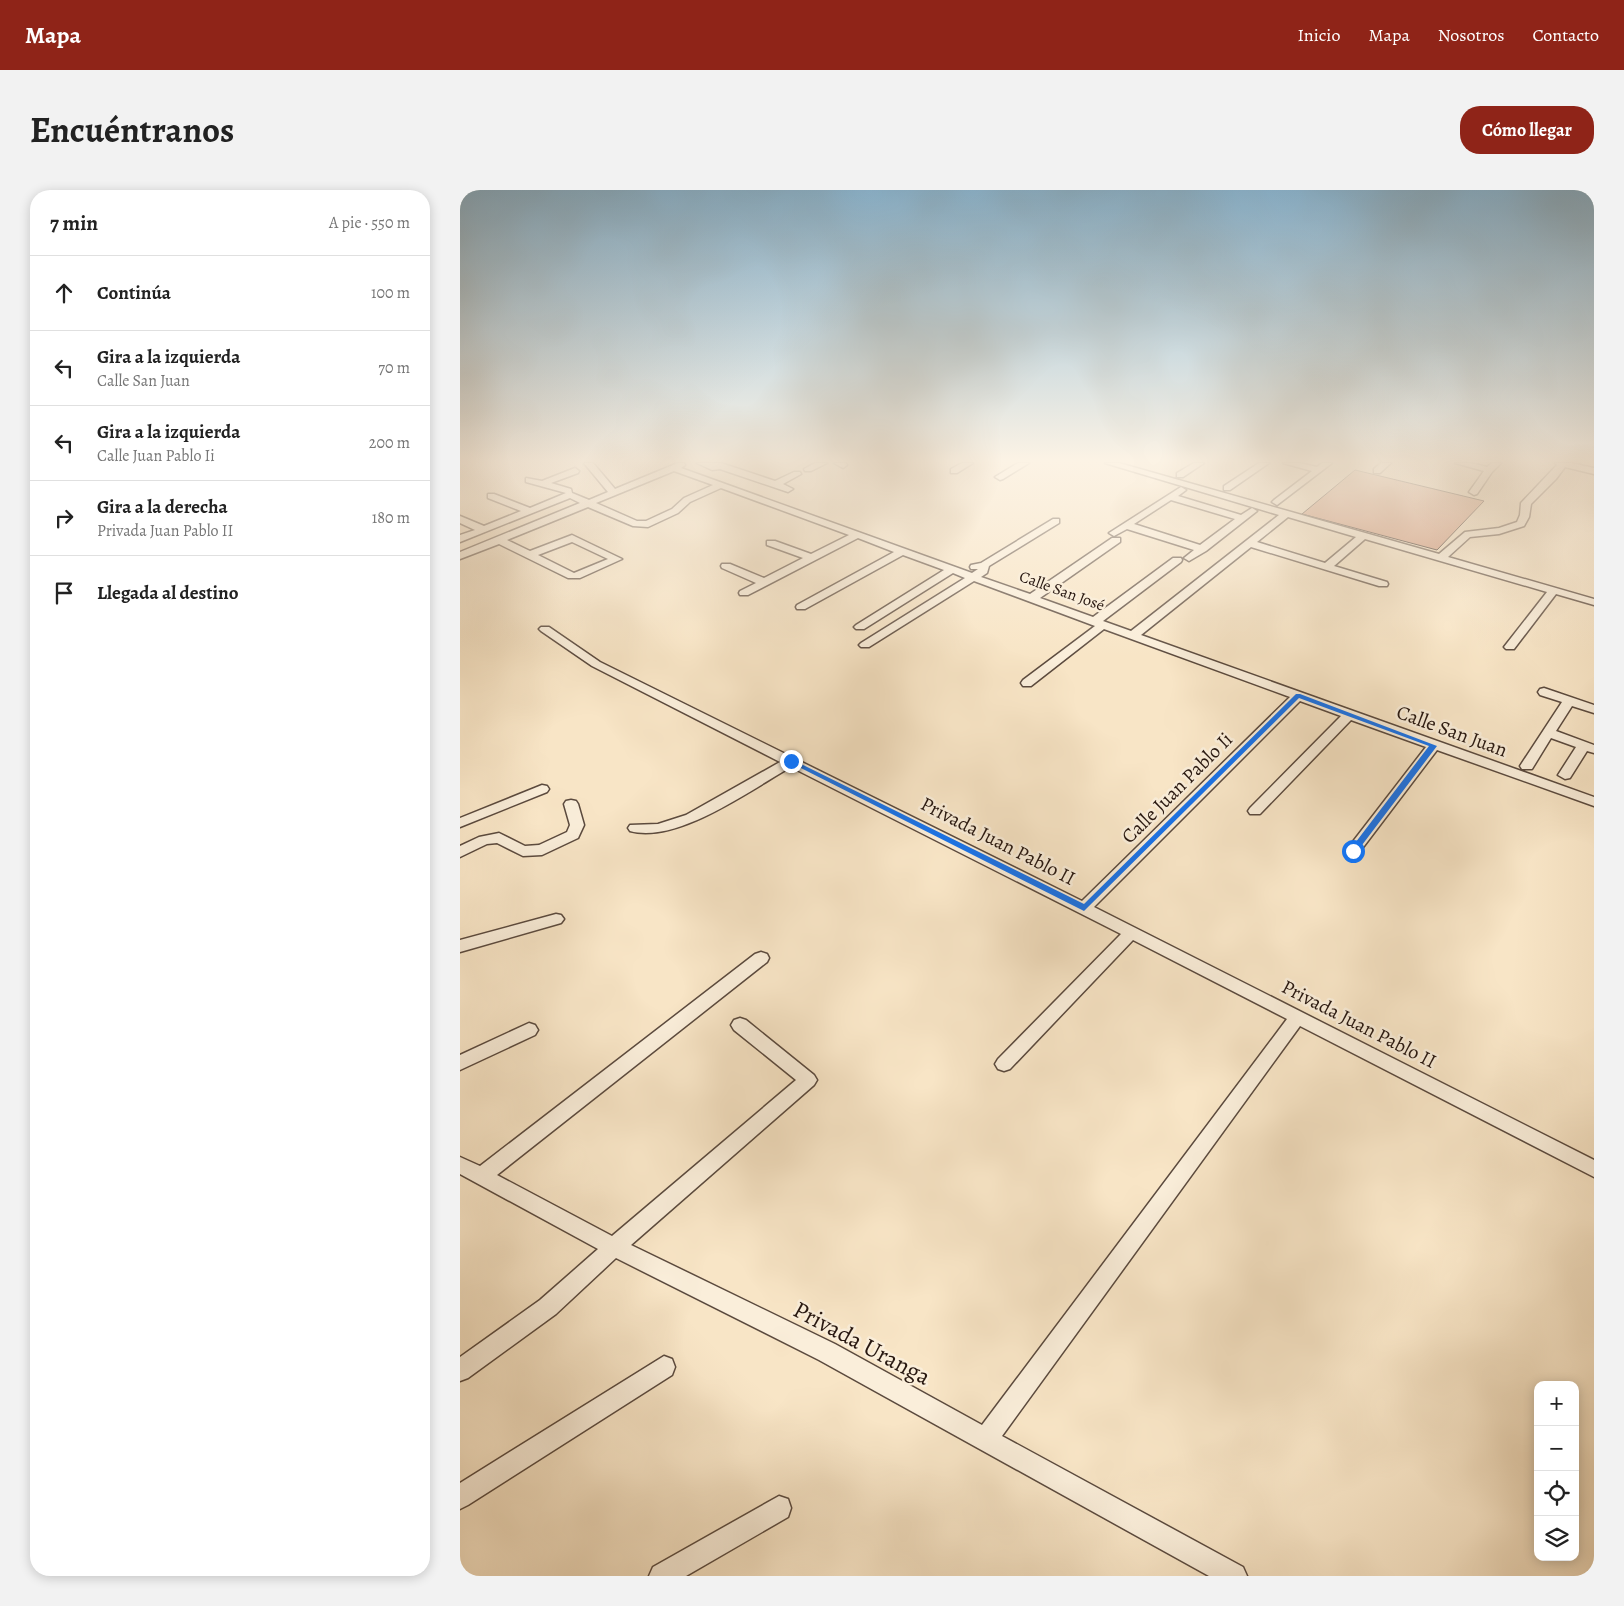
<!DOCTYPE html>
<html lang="es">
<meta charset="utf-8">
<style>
:root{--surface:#fff;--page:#f2f2f2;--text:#222;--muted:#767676;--line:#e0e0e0;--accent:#8f2418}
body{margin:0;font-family:Alegreya,serif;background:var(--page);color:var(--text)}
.controls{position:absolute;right:15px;bottom:15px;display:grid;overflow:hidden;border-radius:10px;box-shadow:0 2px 12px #0003}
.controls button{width:45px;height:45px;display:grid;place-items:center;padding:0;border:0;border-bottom:1px solid var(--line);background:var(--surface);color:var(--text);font:25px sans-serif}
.stop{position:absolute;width:15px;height:15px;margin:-11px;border:4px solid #1a73e8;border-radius:50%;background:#fff}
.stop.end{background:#1a73e8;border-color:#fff;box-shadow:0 1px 5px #0008}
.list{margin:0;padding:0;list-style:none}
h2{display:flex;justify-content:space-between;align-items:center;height:65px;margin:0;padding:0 20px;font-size:21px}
h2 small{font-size:16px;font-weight:400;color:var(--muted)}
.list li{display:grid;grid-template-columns:32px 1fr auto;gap:15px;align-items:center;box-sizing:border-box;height:75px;padding:0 20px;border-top:1px solid var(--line)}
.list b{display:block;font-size:19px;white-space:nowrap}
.list p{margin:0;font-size:16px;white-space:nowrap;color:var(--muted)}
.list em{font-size:16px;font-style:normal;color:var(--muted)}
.icon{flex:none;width:28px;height:28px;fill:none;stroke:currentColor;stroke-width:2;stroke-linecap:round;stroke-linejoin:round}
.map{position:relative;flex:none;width:1134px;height:1386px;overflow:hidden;border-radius:20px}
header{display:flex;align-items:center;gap:30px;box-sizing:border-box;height:70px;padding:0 25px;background:var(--accent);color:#fff}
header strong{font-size:24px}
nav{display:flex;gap:28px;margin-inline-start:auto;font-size:18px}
.intro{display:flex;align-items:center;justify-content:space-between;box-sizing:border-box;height:120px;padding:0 30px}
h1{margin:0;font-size:35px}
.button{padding:12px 22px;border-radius:20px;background:var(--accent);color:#fff;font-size:18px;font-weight:700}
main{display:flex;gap:30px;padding:0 30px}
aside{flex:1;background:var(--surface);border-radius:20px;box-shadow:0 2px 12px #0003}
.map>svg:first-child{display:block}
.building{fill:#d7997c;stroke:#271710}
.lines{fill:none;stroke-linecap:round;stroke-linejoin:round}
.minor-casing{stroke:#5b4a3e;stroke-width:3}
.minor{fill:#faeeda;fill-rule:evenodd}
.route{fill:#1a73e8}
.labels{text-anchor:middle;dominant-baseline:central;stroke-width:5;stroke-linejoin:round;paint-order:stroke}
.far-street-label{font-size:16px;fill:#271710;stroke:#faeeda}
.street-label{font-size:20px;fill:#271710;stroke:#faeeda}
.near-street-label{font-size:24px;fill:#271710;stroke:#faeeda}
</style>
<header>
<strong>Mapa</strong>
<nav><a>Inicio</a><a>Mapa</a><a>Nosotros</a><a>Contacto</a></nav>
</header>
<div class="intro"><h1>Encuéntranos</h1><a class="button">Cómo llegar</a></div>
<main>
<aside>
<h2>7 min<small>A pie · 550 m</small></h2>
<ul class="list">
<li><svg class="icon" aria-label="ahead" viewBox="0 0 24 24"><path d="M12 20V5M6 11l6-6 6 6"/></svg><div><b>Continúa</b></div><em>100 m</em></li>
<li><svg class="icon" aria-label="left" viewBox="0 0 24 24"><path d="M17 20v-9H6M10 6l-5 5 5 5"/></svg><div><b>Gira a la izquierda</b><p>Calle San Juan</p></div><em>70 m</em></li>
<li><svg class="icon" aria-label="left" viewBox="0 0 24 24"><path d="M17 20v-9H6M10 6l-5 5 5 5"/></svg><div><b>Gira a la izquierda</b><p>Calle Juan Pablo Ii</p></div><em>200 m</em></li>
<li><svg class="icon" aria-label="right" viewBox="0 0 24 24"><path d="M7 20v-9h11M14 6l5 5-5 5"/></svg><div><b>Gira a la derecha</b><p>Privada Juan Pablo II</p></div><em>180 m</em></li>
<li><svg class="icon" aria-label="arrive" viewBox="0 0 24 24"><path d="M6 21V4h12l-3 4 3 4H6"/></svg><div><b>Llegada al destino</b></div></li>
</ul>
</aside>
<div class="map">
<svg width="1134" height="1386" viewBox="0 0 1134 1386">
<rect width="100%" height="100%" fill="#f8e5c6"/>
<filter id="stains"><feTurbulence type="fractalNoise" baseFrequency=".004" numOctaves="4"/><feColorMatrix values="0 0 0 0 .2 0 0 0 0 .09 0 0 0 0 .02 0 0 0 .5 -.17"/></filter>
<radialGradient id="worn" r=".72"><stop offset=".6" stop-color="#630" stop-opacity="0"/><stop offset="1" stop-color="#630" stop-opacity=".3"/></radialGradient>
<path class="building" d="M895 280 1024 311 977 360 842 324Z"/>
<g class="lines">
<defs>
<path id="minor" d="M124 273H133L155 299 218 273H224L225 275 221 278 512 383 518 379H511L510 377 511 375 521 373 593 329H599V333L529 376 527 383 521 387 570 404 652 348H660V352L580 408 633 427 713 368H721L722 370 721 372 643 431 671 441 819 325 645 273H659L979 364 1005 342 1039 338 1057 332 1060 325 1061 313 1097 275 1095 273H1111L1134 278V284L1105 277 1096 289 1071 314 1069 327 1064 336 1039 344 1010 347 988 367 1134 409V415L1096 404 1054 459H1046L1044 457 1087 402 905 349 874 376 927 392 928 394 927 396H919L791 357 681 445 1134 607V616L977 560 898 664H888L886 661 888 658 966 557 891 530 800 624H790L788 621 790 618 881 526 840 511 634 717 1134 970V987L840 836 542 1246 783 1377 787 1386H749L359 1170 156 1068 96 1124 8 1188 0 1191V1167L80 1110 138 1059 0 984V967L20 976 295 764 301 762 307 764 309 768 307 772 37 985 152 1046 336 890 274 840 271 835 274 830 280 828 286 830 354 885 357 890 354 895 171 1055 375 1154 522 1235 827 829 673 750 550 879 544 881 538 879 535 874 538 869 661 744 331 577C290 600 217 654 170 641L168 638 170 635 198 634 226 625 320 572 132 476 81 441 79 439 81 437H89L140 472 622 711 830 507 644 439 571 496H563L561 493 563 490 635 436 514 391 409 457H401L399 455 401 453 505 388 493 383 404 439H396L394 437 396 435 484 380 443 365 345 419H337L336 417 337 415 434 362 398 348 288 405H280L279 403 280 401 296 393 262 378 261 376 262 374H270L304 388 343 368 307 355V351H315L351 364 389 345 261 298 230 312 218 323 188 337 173 336 128 317 47 350 70 361 112 345 162 369 120 388H108L39 354 0 369V362L120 313 110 308 0 352V345L15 340 0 333V326L24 336 61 321 28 308V304H34L70 318 106 303 66 292V288L82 291 115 278 119 281 118 283 91 293 111 299 112 303 129 310 148 302ZM214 281 253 295 224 308 212 319 186 331H177L136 313ZM828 327 896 347 865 373 797 352ZM112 352 148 369 114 383 78 365Z
M237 273H261L315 291 334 282H340L341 284 323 294 333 299 328 302 260 279 252 280Z
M355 273H367L351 281H345L344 279Z
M374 273H386L387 275 383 278Z
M502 273H513L497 283H491V279Z
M558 273H569L543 289 540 290 535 287Z
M734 273H744L723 287H717V283Z
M799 273H809L770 300H764V296Z
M823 273H839L857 277 862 273H872L817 315 812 312 814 310 852 281Z
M921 273H931L920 283H914V279Z
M995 273H1011L1027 277 1032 273H1041L1032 282 1017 304 1014 305 1009 302 1024 281Z
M721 297 726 300 718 306 781 325 792 318 797 321 746 361 729 371 724 368 734 360 667 339 654 346 649 343ZM711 310 775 329 740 355 674 334Z
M1084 498 1134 515V523L1112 516 1096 541 1134 555V563L1127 561 1110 588 1105 589 1098 585 1116 557 1091 548 1072 579H1062L1060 576 1102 512 1080 505 1078 502 1080 499Z
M82 595 87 596 89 599 87 602 0 637V628Z
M111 610 116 611 118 614 124 635 118 648 82 665 63 666 37 653 27 654 0 667V656L19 647 39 643 65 656 79 655 107 642 110 635 104 614 106 611Z
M96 724 101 725 104 729 101 733 0 762V750Z
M69 833 75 835 78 840 75 845 0 880V865Z
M204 1166 212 1169 215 1177 212 1185 8 1315 0 1319V1293Z
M319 1306 328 1309 331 1318 328 1327 226 1386H189L193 1377Z"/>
</defs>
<use href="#minor" class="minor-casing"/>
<use href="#minor" class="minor"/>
</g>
<linearGradient id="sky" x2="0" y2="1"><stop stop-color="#8ab8d6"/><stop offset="0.58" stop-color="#fcf3e5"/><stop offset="1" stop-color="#fcf3e5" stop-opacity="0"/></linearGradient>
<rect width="1134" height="467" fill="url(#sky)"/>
<path class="route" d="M836 504H840L977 556 896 663 889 661 969 556 839 508 624 721 327 571 333 570 624 714Z"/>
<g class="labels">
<g class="far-street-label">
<text transform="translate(602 401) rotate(20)">Calle San José</text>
</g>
<g class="street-label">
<text transform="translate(992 541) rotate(20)">Calle San Juan</text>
<text transform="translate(717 598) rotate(-45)">Calle Juan Pablo Ii</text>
<text transform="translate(538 651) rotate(27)">Privada Juan Pablo II</text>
<text transform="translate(899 834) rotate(27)">Privada Juan Pablo II</text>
</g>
<g class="near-street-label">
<text transform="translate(402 1153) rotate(28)">Privada Uranga</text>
</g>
</g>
<rect width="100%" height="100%" filter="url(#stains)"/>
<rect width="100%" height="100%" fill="url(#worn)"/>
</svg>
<div class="controls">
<button>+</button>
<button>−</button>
<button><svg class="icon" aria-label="locate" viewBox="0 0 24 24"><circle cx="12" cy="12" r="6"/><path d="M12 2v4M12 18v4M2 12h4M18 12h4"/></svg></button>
<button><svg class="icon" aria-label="layers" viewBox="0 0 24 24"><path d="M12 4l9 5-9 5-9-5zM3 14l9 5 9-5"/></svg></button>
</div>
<div class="stop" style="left:893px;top:661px"></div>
<div class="stop end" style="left:331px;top:571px"></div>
</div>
</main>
